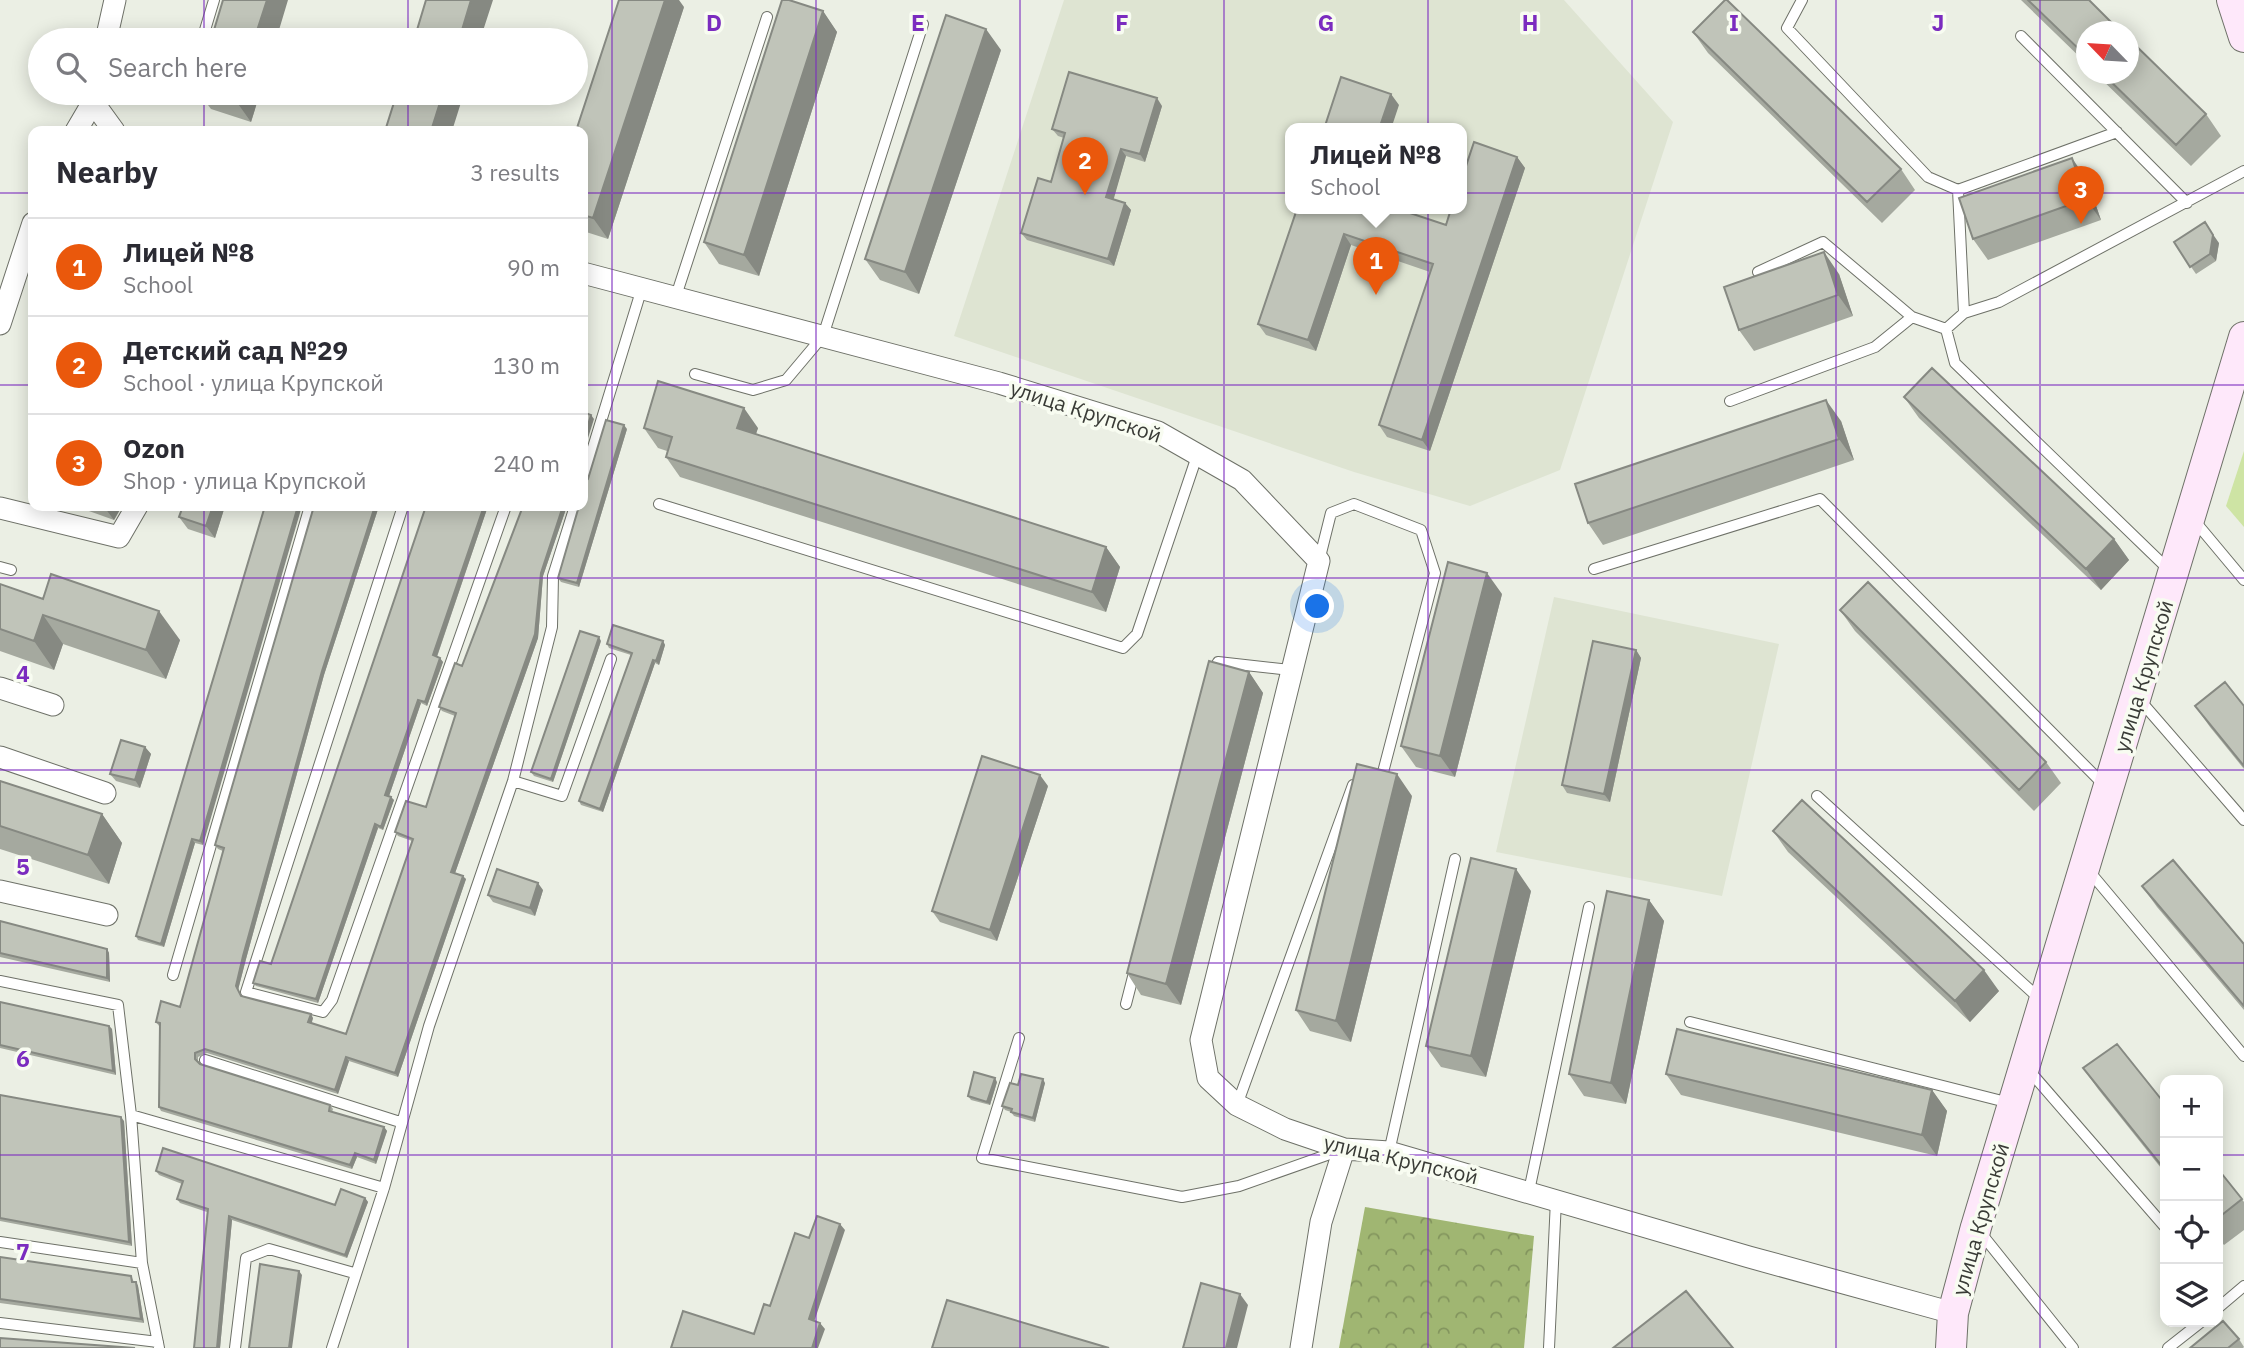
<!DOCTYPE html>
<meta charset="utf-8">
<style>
:root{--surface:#fff;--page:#f2f2f3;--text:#2b2b33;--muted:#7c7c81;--line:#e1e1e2;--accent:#ea580c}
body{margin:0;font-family:"IBM Plex Sans",sans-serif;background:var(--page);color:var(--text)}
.controls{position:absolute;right:21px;bottom:21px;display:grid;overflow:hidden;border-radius:14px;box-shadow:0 4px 18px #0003}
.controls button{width:63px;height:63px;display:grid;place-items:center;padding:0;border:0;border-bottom:2px solid var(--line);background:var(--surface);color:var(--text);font:35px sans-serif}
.compass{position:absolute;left:2076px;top:21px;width:63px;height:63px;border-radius:50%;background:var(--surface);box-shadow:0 4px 18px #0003;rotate:295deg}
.you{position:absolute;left:1318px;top:607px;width:24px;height:24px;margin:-18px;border:5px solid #fff;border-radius:50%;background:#1a73e8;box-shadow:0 0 0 10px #1a73e833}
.badge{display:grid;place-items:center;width:46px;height:46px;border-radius:50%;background:var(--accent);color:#fff;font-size:23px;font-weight:700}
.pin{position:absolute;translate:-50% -58px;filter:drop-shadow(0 2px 4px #0008)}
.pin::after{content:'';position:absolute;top:37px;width:24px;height:21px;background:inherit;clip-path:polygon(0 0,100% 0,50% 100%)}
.popup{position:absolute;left:1285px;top:123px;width:182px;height:91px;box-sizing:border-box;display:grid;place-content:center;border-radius:14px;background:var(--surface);filter:drop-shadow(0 2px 5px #0005);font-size:23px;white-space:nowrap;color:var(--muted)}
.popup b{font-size:26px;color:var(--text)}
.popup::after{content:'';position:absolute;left:50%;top:100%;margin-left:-14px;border:14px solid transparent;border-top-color:var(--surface)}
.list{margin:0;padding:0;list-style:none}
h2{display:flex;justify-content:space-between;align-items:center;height:91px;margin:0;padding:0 28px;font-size:30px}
h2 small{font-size:23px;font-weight:400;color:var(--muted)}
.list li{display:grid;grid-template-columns:46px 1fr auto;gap:21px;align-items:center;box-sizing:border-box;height:98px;padding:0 28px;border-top:2px solid var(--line)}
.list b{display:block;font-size:26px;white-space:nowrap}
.list p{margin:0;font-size:23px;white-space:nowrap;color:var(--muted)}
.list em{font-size:23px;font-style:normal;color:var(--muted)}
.icon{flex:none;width:38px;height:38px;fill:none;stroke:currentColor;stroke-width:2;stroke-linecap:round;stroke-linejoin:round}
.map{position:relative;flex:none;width:2244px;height:1348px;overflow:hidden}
.search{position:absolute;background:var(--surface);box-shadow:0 4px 18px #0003;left:28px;top:28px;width:560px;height:77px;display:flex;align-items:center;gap:18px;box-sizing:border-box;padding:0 24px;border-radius:38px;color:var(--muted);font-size:26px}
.panel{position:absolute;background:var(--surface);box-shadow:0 4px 18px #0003;left:28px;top:126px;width:560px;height:385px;border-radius:14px}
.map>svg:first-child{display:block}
.built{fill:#dee4d2;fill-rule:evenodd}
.forest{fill:url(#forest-crowns)}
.park{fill:#cee4a4}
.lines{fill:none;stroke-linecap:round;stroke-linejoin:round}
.lane-casing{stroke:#6e7168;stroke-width:12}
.street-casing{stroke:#6e7168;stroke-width:23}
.secondary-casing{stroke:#6e7168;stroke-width:32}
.lane{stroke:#fff;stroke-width:10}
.street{stroke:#fff;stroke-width:21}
.secondary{stroke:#fee8fa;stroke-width:30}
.wall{fill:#a5a99f}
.shaded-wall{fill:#868982}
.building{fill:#c0c4b9;stroke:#868982;stroke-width:2}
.grid{fill:none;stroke:#7b2cbf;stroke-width:2;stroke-opacity:0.55}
.labels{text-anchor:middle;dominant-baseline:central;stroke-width:7;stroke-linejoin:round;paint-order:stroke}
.street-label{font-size:21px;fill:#393b36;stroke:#f8fcf1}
.grid-label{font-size:23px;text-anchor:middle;font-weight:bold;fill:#7b2cbf;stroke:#f8fcf1;stroke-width:7;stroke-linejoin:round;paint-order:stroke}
</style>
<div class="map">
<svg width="2244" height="1348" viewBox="0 0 2244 1348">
<defs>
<pattern id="forest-crowns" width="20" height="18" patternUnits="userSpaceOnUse" patternTransform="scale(1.75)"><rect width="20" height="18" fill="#a0b672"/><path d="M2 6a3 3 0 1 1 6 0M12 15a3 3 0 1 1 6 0" fill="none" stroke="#83955e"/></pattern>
</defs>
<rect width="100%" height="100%" fill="#ebefe4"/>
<path class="built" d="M1064 0H1564L1673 122 1560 470 1470 506 1354 472 954 336ZM1290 129H1462V209H1290Z
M1554 597 1779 644 1722 896 1496 852Z"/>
<path class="forest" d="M1365 1207 1534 1236 1524 1348H1339Z"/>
<path class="park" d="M2244 451V527L2226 506Z"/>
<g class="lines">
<defs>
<path id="lane" d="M1802 0 1787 28 1928 177 1958 190
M2021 36 2187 203
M202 40 214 0
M185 95 186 93
M1758 272 1823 242 1912 317 1946 329
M676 296 767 17
M1964 313 1958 190 2117 132
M695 374 753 390 786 380 823 336 923 24
M1730 401 1875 347 1912 317
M583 480 642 288
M659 504 1123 648 1137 634 1198 453
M403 506 246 992 323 1012 332 1000 506 506
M2193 519 2244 580
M1319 561 1331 513 1354 504 1421 530 1435 573 1382 776 1373 774
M0 567 11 570
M1594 569 1820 499 2106 787
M2169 570 1955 363 1946 329 1964 313 1999 302 2244 171
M1211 675 1218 662 1290 670
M2138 698 2244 820
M513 781 562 796 611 659
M1817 796 2041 1000
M2089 871 2244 1056
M173 975 310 506
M0 981 118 1005 131 1115 142 1263 159 1348
M1126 1004 1135 969
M1690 1022 2010 1103
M1019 1038 982 1158 1182 1197 1239 1186 1341 1150
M205 1060 400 1122
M2027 1068 2165 1227
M1237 1105 1353 785
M131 1115 384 1188
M1389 1152 1455 859
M1529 1191 1589 907
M1980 1232 2073 1348
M0 1242 142 1263
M2218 1308 2244 1286
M0 1323 158 1342
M235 1348 246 1258 269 1249 354 1273
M332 1348 384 1188 429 1026 513 781 552 627 553 576 575 506
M1549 1348 1556 1200
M2168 1348 2201 1322"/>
<path id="street" d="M106 40 115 0
M95 93 93 102 114 131
M76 131 93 102
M583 273 999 383 1158 432 1242 480 1319 561 1201 1040 1208 1078 1237 1105 1285 1129 1344 1149 1389 1152 1749 1257 1953 1313
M0 324 33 223
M0 508 119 537 137 506
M0 688 53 705
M0 757 105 793
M0 891 107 915
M1301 1348 1321 1222 1344 1149"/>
<path id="secondary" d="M2232 0 2244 37
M1951 1348 1953 1313 1976 1227 2244 337"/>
</defs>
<use href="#lane" class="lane-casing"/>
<use href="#street" class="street-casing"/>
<use href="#secondary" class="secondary-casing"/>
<use href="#lane" class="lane"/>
<use href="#street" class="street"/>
<use href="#secondary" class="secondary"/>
</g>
<path class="wall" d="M2021 0H2089L2087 32V64Z
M684 7 608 239 583 231V131Z
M823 11 837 32 759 276 719 264 704 242Z
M1693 32 1901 169 1915 190 1882 223 1708 53Z
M1001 50 919 294 880 280 865 259Z
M2096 74H2129L2206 114 2221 136 2191 166Z
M199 93H260L251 122 211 109Z
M1162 106 1145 162 1126 156 1113 199 1125 203 1131 210 1114 266 1027 240 1021 233 1051 182 1064 138 1058 136 1052 129Z
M1517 157 1525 168 1430 451 1387 437 1379 425 1430 272 1351 245 1316 351 1266 335 1258 324 1297 209 1446 225Z
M2087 180 2101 220 1988 260 1973 239Z
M2174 242 2219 243 2216 261 2196 274Z
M1839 274 1853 316 1754 351 1739 330Z
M1904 397 2114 539 2129 560 2101 590 1919 418Z
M1841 421 1854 460 1603 545 1588 523Z
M644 428H758L756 434 1106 547 1120 567 1106 612 680 477 666 457 667 451 658 448Z
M627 429 579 587 561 582 558 578 588 479Z
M75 506H122L114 520Z
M225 506 215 538 188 529 179 517Z
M265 506 203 845 195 843 164 947 138 940 136 936Z
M314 506H379L324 675 246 959 238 990 241 996 313 1018 311 1023 346 1034 412 841 398 836 395 832 426 807 455 716 442 711 439 707 462 666 523 506H567L543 576 538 638 455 873 466 879 398 1077 349 1061 338 1094 207 1053 198 1057V1061L200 1064 330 1105 333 1109 332 1112 384 1127 387 1131 376 1164 357 1157 352 1169 161 1111 159 1107V1026L156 1022 180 1007 223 851 218 849 215 845Z
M488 506 437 657 443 662 427 706 421 703 389 796 394 800 383 830 378 828 318 1003 256 986 253 983 271 964Z
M0 584 43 599 180 640 166 679 63 644 54 670 0 651Z
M1502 594 1455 777 1416 767 1401 746Z
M1840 610 2046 762 2061 783 2034 811 1855 631Z
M601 641 553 782 534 776 531 772Z
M663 641 665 645 659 665 655 663 603 812 581 805 579 801 631 655 609 648 607 644Z
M1636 650 1641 658 1610 802 1567 793 1562 785Z
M1249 672 1263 693 1181 1005 1141 995 1127 973Z
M2195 706H2244V769L2210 727Z
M145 747 151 754 140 788 116 781 110 774Z
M0 781 102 814 122 843 109 884 0 849Z
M1048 786 997 941 940 922 932 911Z
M1412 796 1351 1042 1310 1031 1296 1010Z
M1773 831 1999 991 1970 1022 1788 852Z
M2142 886 2244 944V1010L2157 907Z
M543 890 535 916 493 902 488 895Z
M1531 891 1486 1077 1441 1067 1426 1046Z
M1649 900 1664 921 1626 1104 1584 1096 1569 1074Z
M0 921 107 949 109 953 110 982 0 957Z
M0 1002 109 1026 112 1029 116 1075 0 1048Z
M2083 1068 2165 1104V1173L2098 1089Z
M1666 1074 1932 1090 1947 1111 1937 1156 1681 1095Z
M997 1082 990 1105 971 1100 968 1096Z
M1045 1083 1035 1122 1014 1116 1011 1112 1005 1110 1002 1106 1018 1085Z
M0 1095 124 1121 132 1246 0 1221Z
M2218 1169 2244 1202V1230L2224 1245 2218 1238Z
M156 1171 335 1205 365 1198 368 1202 347 1258 232 1220 220 1348H194L207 1212 180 1203 177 1199 182 1184 159 1175Z
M0 1257 131 1276 134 1282H136L138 1286 144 1323 0 1303Z
M2239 1339 2244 1347 2243 1348H2190Z"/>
<path class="shaded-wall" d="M267 0H288L276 40H254Z
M471 0H493L480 40H459Z
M665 0H679L684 7 608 239 593 218Z
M823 11 837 32 759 276 744 255Z
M986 29 1001 50 919 294 905 272Z
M238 93H260L251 122 236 101Z
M443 93H464L452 131H431Z
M1391 94 1399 105 1391 129H1379Z
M1157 98 1162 106 1145 162 1140 154Z
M1121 149 1126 156 1112 205 1106 197Z
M1517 157 1525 168 1430 451 1422 440Z
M2072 158 2087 180 2101 220 2086 199Z
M1125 203 1131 210 1114 266 1108 259Z
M2210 230 2219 243 2216 261 2210 254Z
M1344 234 1351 245 1316 351 1308 340Z
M1824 252 1839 274 1853 316 1838 295Z
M1826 400 1841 421 1854 460 1839 439Z
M584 402 587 406 584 416 583 407Z
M744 408 758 428 751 448 737 428Z
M591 415 594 419 583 454V442Z
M624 425 627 429 579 587 577 583Z
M107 506H122L114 520 105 508Z
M213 506H225L215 538 206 526Z
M298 506H302L203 845 200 841Z
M375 506H379L324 675 246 959 238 990 236 986 243 956 322 671Z
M484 506H488L436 659 433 655Z
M563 506H567L543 576 538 638 454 876 451 872 541 573Z
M2114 539 2129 560 2101 590 2086 569Z
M1106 547 1120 567 1106 612 1092 592Z
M1487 573 1502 594 1455 777 1440 756Z
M159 611 180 640 166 679 146 650Z
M43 615 63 644 54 670 34 641Z
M599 637 601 641 553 782 551 779Z
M663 641 665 645 659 665 656 661Z
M1636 650 1641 658 1610 802 1604 794Z
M440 658 443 662 427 706 425 702Z
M653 660 655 663 603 812 600 809Z
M1249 672 1263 693 1181 1005 1166 984Z
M418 700 421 703 388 799 385 795Z
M145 747 151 754 140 788 135 780Z
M1397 774 1412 796 1351 1042 1336 1021Z
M1040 775 1048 786 997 941 990 930Z
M391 797 394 800 383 830 381 827Z
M102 814 122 843 109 884 88 855Z
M375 824 378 828 318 1003 316 999Z
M192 839 195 843 164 947 161 944Z
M1516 869 1531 891 1486 1077 1471 1056Z
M463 876 466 879 398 1077 395 1073Z
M538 883 543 890 535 916 530 908Z
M1649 900 1664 921 1626 1104 1611 1083Z
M107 949 109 953 110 982 107 978Z
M1984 970 1999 991 1970 1022 1955 1001Z
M311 1014 313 1018 311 1026 308 1022Z
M109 1026 112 1029 116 1075 113 1071Z
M346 1057 349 1061 338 1094 335 1090Z
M995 1078 997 1082 990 1105 987 1102Z
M1043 1079 1045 1083 1035 1122 1033 1118Z
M1932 1090 1947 1111 1937 1156 1922 1135Z
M121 1117 124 1121 132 1246 129 1242Z
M384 1127 387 1131 376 1164 374 1160Z
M355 1153 357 1157 352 1169 350 1165Z
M365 1198 368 1202 347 1258 345 1255Z
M229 1216 232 1220 220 1348H217Z
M840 1224 845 1230 813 1325 809 1319Z
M299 1271 302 1275 292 1348H289Z
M136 1282 138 1286 144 1323 141 1319Z
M1240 1294 1248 1305 1237 1348H1226Z
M820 1323 825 1329 818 1348H812Z"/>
<path class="building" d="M223 0H267L254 40H211Z
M426 0H471L459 40H414Z
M619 0H665L593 218 583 215V131H576Z
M782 0H789L823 11 744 255 704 242Z
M1725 0H1727L1901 169 1867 202 1693 32Z
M2028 0H2089L2121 32H2087V57Z
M946 15 986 29 905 272 865 259Z
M2129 39 2206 114 2176 145 2103 74H2129Z
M1069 72 1157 98 1140 154 1121 149 1106 197 1125 203 1108 259 1021 233 1038 178 1051 182 1065 133 1052 129Z
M1341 77 1391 94 1379 129H1324Z
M210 93H238L236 101Z
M397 93H443L431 131H385Z
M1474 142 1517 157 1422 440 1379 425 1433 264 1344 234 1308 340 1258 324 1297 209H1398L1446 225 1451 209H1462V178Z
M2072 158 2086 199 1973 239 1959 198Z
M2205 222 2213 235 2210 254 2190 267 2174 242Z
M1824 252 1838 295 1739 330 1724 287Z
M1932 368 2114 539 2086 569 1904 397Z
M658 381 744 408 737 428 1106 547 1092 592 666 457 672 437 644 428Z
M1826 400 1839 439 1588 523 1575 484Z
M583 412 591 415 583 442Z
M606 420 624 425 577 583 558 578 579 506H583V484L588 479Z
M183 506H213L206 526 179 517Z
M265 506H298L200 841 192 839 161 944 136 936Z
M314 506H375L322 671 243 956 236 986 241 996 311 1014 308 1022 346 1034 413 839 395 832 406 801 426 807 456 713 439 707 455 663 462 666 523 506H563L541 573 535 634 451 872 463 876 395 1073 346 1057 335 1090 205 1049 195 1053V1059L200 1064 330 1105 329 1111 384 1127 374 1160 355 1153 350 1165 159 1107 160 1023 156 1022 161 1001 180 1007 224 848 215 845Z
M426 506H484L433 655 440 658 425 702 418 700 385 795 391 797 381 827 375 824 316 999 253 983 260 961 271 964Z
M1448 562 1487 573 1440 756 1401 746Z
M51 574 159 611 146 650 43 615 34 641 0 629V584L43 599Z
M1868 582 2046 762 2019 790 1840 610Z
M613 625 663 641 656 661 653 660 600 809 579 801 632 653 607 644Z
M580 631 599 637 551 779 531 772Z
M1593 641 1636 650 1604 794 1562 785Z
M1209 661 1249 672 1166 984 1127 973Z
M2225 682 2244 706V766L2195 706Z
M121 740 145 747 135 780 110 774Z
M982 756 1040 775 990 930 932 911Z
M1357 764 1397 774 1336 1021 1296 1010Z
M0 781 102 814 88 855 0 826Z
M1802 800 1984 970 1955 1001 1773 831Z
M1471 858 1516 869 1471 1056 1426 1046Z
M2173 860 2244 944V1006L2142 886Z
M497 869 538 883 530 908 488 895Z
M1607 891 1649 900 1611 1083 1569 1074Z
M0 921 107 949V978L0 953Z
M0 1002 109 1026 113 1071 0 1045Z
M1677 1029 1932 1090 1922 1135 1666 1074Z
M2117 1044 2165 1104V1170L2083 1068Z
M974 1072 995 1078 987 1102 968 1096Z
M1021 1074 1043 1079 1033 1118 1011 1112 1012 1109 1002 1106 1010 1083 1018 1085Z
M0 1095 121 1117 129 1242 0 1218Z
M163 1148 335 1205 341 1189 365 1198 345 1255 229 1216 217 1348H194L208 1209 177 1199 183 1181 156 1171Z
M2218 1169 2242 1199 2218 1218Z
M817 1216 840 1224 809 1319 820 1323 812 1348H671L683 1311 754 1334 764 1304 770 1306 795 1233 809 1238Z
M0 1257 131 1276 132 1282H136L141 1319 0 1299Z
M260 1264 299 1271 289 1348H249Z
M1201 1283 1240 1294 1226 1348H1183Z
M1686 1291 1733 1348H1613Z
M947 1300 1109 1348H932Z
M2223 1321 2239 1339 2228 1348H2190Z
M0 1338 135 1348H0Z"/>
<path class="grid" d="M204 0V40M408 0V40M612 0V1348M816 0V1348M1020 0V1348M1224 0V1348M1428 0V1348M1632 0V1348M1836 0V1348M2040 0V1348M204 93V131M408 93V131M0 193H33M583 193H2244M0 385H33M583 385H2244M204 506V1348M408 506V1348M0 578H2244M0 770H2244M0 963H2244M0 1155H2165M2218 1155H2244"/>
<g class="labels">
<g class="street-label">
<text transform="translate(1086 411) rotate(18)">улица Крупской</text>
<text transform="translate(2143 676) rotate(-73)">улица Крупской</text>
<text transform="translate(1401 1159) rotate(13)">улица Крупской</text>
<text transform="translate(1980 1219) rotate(-74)">улица Крупской</text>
</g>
</g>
<g class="grid-label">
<text x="714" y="31">D</text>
<text x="918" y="31">E</text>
<text x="1122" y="31">F</text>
<text x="1326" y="31">G</text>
<text x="1530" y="31">H</text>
<text x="1734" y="31">I</text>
<text x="1938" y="31">J</text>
<text x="23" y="682">4</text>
<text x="23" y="875">5</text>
<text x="23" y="1067">6</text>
<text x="23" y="1260">7</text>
</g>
</svg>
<div class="controls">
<button>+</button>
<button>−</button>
<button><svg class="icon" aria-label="locate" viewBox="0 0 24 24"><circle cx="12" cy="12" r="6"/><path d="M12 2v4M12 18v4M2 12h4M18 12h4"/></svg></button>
<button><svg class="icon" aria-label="layers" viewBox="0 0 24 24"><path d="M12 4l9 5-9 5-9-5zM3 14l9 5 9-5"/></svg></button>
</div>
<svg class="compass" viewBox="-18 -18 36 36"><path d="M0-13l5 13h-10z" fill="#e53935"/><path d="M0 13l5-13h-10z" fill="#7c7c81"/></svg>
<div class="you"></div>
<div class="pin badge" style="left:1376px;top:295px">1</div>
<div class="popup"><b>Лицей №8</b>School</div>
<div class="pin badge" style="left:1085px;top:195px">2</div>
<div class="pin badge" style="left:2081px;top:224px">3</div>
<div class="search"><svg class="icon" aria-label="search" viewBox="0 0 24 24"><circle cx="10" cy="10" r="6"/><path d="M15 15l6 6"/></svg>Search here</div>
<section class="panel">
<h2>Nearby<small>3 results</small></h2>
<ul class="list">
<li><span class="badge">1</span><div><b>Лицей №8</b><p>School</p></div><em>90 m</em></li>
<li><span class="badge">2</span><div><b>Детский сад №29</b><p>School · улица Крупской</p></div><em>130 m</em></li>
<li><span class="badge">3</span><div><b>Ozon</b><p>Shop · улица Крупской</p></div><em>240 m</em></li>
</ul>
</section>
</div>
